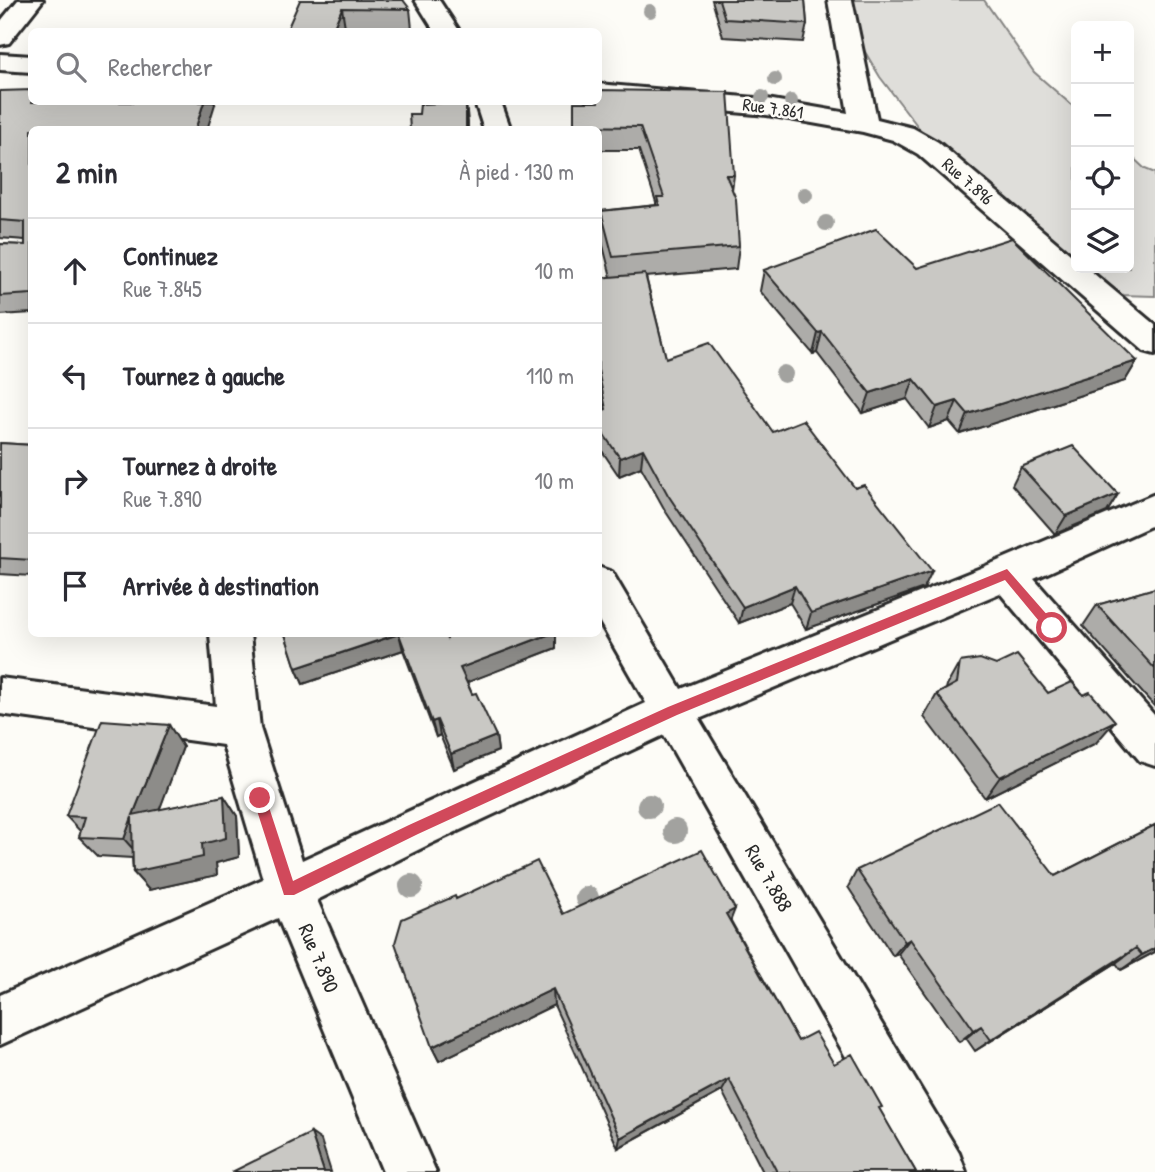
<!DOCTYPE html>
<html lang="fr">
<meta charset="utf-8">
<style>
:root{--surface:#fff;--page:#f7f7f7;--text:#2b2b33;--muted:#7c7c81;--line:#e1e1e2}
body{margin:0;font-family:"Patrick Hand",sans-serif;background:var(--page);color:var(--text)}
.controls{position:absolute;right:21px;top:21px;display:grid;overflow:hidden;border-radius:10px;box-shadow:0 7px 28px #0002}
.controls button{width:63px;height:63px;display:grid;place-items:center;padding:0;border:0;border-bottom:2px solid var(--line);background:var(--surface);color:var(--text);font:35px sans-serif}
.stop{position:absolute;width:21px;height:21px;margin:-16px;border:5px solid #d1495b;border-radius:50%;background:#fff}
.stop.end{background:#d1495b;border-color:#fff;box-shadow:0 2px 7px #0008}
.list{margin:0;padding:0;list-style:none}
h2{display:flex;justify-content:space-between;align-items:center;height:91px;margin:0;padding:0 28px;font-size:30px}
h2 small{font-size:23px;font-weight:400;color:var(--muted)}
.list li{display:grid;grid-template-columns:46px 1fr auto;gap:21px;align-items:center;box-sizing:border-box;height:105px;padding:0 28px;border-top:2px solid var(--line)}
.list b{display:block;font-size:26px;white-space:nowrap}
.list p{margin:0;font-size:23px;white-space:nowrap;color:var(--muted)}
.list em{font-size:23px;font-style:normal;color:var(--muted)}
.icon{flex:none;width:38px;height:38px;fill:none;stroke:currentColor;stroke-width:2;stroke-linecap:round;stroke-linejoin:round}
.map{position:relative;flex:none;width:1155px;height:1172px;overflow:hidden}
.search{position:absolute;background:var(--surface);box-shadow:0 7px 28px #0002;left:28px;top:28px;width:574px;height:77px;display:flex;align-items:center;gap:18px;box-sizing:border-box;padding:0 24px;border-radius:10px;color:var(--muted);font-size:26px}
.panel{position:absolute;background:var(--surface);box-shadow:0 7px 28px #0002;left:28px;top:126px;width:574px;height:511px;border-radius:10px}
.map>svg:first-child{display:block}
.green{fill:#dfdeda;stroke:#858482;stroke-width:2}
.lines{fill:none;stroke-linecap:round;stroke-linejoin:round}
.minor-casing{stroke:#2b2b2b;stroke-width:6}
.minor{fill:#fdfcf7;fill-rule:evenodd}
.tree{fill:#a2a29f}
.wall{fill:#adaca9;stroke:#2b2b2b;stroke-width:2}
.shaded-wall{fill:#8d8c89;stroke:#2b2b2b;stroke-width:2}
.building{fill:#c9c8c4;stroke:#2b2b2b;stroke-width:2}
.route{fill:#d1495b}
.labels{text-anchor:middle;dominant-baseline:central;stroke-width:5;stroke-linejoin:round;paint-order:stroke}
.far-street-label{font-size:18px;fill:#2b2b2b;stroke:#fdfcf7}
.street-label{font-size:21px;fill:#2b2b2b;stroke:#fdfcf7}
</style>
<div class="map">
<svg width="1155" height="1172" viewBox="0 0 1155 1172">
<rect width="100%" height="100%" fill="#fdfcf7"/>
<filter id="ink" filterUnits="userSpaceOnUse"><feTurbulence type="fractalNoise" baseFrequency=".0143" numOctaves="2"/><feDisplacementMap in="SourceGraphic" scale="14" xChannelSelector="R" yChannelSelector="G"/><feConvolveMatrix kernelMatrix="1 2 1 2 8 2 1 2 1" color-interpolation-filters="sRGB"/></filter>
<g filter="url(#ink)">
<path class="green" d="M834 0H984L1034 72 1076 109V262L942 158 880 77Z
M1129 154 1145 169 1155 173V296L1119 295 1084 268H1129Z"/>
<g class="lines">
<defs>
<path id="minor" d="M18 0H43L9 43 0 45V22Z
M415 0H439L460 32H435Z
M828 0H852L877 119 913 128 938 142 1076 259V268H1087L1155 325V354L1144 351 918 154 893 140 863 132 767 115 598 100V84L767 99 848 113Z
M0 54 32 56V72L0 70Z
M475 102H501L511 130H484Z
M1155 494V524L1034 579 1155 716V766L1140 761 1000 593 699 719 959 1153 966 1172H911L664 735 430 844 317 900 436 1172H383L278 918 0 1045V995L263 879 223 745 0 714V678L216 706 210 634H250L260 728 302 860 646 703 598 619V567L612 572 681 689 993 563Z"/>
</defs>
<use href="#minor" class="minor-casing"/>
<use href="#minor" class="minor"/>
</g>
<g class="tree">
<circle cx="650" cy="11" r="7"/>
<circle cx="775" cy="79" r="7"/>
<circle cx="762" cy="97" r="7"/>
<circle cx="791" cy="101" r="7"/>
<circle cx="805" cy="195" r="8"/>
<circle cx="826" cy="223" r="8"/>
<circle cx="784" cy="374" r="9"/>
<circle cx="649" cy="806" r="12"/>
<circle cx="675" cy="831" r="12"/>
<circle cx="411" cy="886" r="12"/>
<circle cx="587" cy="898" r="12"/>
</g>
<path class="wall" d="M300 0 410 9 412 29 345 27Z
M712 0H805L807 24 803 42 723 37Z
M0 91 32 102H214L215 104 32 130V313L0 315V317V244L25 245V240L0 238Z
M574 102H598L734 175 732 190 739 246 736 269 646 277 666 358 773 432 924 588 806 629 790 603 739 623 666 512 641 467 619 476 598 445V412L602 411 598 391V278L611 277 600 234 601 211 656 205V202L639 150H598V130H574Z
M917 268 1137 361 1125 381 960 434 949 421 929 428 907 399 863 413 817 353 813 354 760 291 764 270Z
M0 443 32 445V576L0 574Z
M1021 467 1118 494 1107 512 1055 534 1012 485Z
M1155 588V707L1083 626 1097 605Z
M285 634H445L447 640V634H556V648L467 682 472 694 496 736 498 751 454 769 440 735 436 737 403 650 303 684 296 668Z
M960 662 1048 693 1096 743 985 798 924 717 937 694 946 689 947 685Z
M169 725 183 747 159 810 224 796 237 816 239 857 216 863 217 875 149 890 133 872 132 858 98 856 79 837 81 832 66 816Z
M1155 825V952L1121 970 1116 963 975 1051 966 1038 959 1042 898 954 893 956 848 887 857 870 1055 876Z
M456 899 563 914 731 921 798 1041 834 1064 879 1109 916 1172H763L722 1091 618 1148 554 1005 439 1061 432 1047Z"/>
<path class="shaded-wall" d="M342 8 345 27 343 32H332Z
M204 102H214L215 104 207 130H195Z
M466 102 468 122V130H466Z
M822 332 817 353 813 354 818 333Z
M1137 361 1125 381 960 434 968 414Z
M914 379 907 399 863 413 870 393Z
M957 401 949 421 929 428 937 407Z
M643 449 641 467 619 476 620 458Z
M1118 494 1107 512 1055 534 1066 516Z
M932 571 924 588 806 629 811 613Z
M795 586 790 603 739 623 743 607Z
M399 634 403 650 303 684 296 668Z
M550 634H556V648L463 684 460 668Z
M437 720 440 735 436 737 432 722Z
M1115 721 1096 743 985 798 1000 777Z
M169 725 183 747 150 835 133 815Z
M496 736 498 751 454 769 451 754Z
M224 796 237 816 239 857 216 863 217 875 149 890 133 872 202 844Z
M132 817 141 858 124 839Z
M735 909 728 927 726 914Z
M910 939 898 954 893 956 905 942Z
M1136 948 1116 963 975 1051 991 1040Z
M1155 948V952L1121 970 1142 955Z
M553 989 554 1005 439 1061 432 1047Z
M981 1026 966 1038 959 1042 974 1030Z
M729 1079 722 1091 618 1148 620 1138Z
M311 1133 321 1140 331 1172H324Z"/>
<path class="building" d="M300 0H403L410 9 342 8 332 32H286Z
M719 0H805L807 24 725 19Z
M32 90V102H204L195 130H32V294L0 296V244L25 245V222L0 220V91Z
M598 90 728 92 734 175H726L736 199 739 246 613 257 601 211 659 205 657 197H664L640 127 574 126V102H598Z
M466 102V130H410L409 114H419L420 104Z
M876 229 917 268 1012 238 1137 361 968 414 957 401 937 407 914 379 870 393 822 332 818 333 764 270Z
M645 274 666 358 709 343 773 432 803 420 855 488 864 485 932 571 811 613 795 586 743 607 668 495 643 449 620 458 598 426V412L606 409 598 370V278Z
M0 443 32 445V560L0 558Z
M1073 446 1118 494 1066 516 1021 467Z
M1155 588V669L1097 605Z
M285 634H398L296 668Z
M399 634H445L447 640V634H550L460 668 472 694 476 693 496 736 451 754 437 720 432 722Z
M1017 655 1048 693 1072 682 1083 695 1090 692 1115 721 1000 777 937 694 957 683 960 662 980 659 996 665Z
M102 720 169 725 133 815 224 796 226 838 202 844 203 857 133 872 132 817 124 839 79 837 85 817 66 816Z
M998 802 1055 876 1155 825V948L1142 955 1136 948 991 1040 981 1026 974 1030 910 939 905 942 857 870Z
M702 850 735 909 726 914 798 1041 815 1032 834 1064 852 1054 882 1107 879 1108 916 1172H777L729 1079 620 1138 553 989 432 1047 395 943 402 919 455 896 456 899 537 861 563 914Z
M311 1133 324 1172H232Z"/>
</g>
<path class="route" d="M1007 569 1056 625V632H1048L1005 580 677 715 418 834 294 895H284L253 798 255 794 260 792 266 798 293 881 409 825 668 707Z"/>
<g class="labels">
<g class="far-street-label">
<text transform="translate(773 108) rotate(8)">Rue 7.861</text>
<text transform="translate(968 181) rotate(41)">Rue 7.896</text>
</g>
<g class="street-label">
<text transform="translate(769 878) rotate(60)">Rue 7.888</text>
<text transform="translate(319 958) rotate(67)">Rue 7.890</text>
</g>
</g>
</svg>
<div class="controls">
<button>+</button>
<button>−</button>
<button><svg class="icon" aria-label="locate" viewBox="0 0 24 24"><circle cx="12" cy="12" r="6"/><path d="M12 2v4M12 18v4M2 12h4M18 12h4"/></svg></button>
<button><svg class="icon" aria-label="layers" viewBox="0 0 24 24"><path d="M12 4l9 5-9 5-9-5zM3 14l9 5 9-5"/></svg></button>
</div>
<div class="stop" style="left:1052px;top:628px"></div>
<div class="stop end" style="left:260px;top:798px"></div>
<div class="search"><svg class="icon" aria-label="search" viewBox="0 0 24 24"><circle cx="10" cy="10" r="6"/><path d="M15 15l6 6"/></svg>Rechercher</div>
<section class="panel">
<h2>2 min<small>À pied · 130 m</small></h2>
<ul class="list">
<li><svg class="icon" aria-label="ahead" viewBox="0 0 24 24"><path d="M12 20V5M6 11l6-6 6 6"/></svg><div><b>Continuez</b><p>Rue 7.845</p></div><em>10 m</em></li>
<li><svg class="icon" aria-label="left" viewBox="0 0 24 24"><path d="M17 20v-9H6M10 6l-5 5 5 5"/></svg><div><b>Tournez à gauche</b></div><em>110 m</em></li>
<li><svg class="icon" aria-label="right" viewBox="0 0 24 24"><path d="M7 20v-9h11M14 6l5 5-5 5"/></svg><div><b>Tournez à droite</b><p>Rue 7.890</p></div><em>10 m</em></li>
<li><svg class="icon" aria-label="arrive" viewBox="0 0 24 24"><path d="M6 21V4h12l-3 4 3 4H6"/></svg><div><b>Arrivée à destination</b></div></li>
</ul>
</section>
</div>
